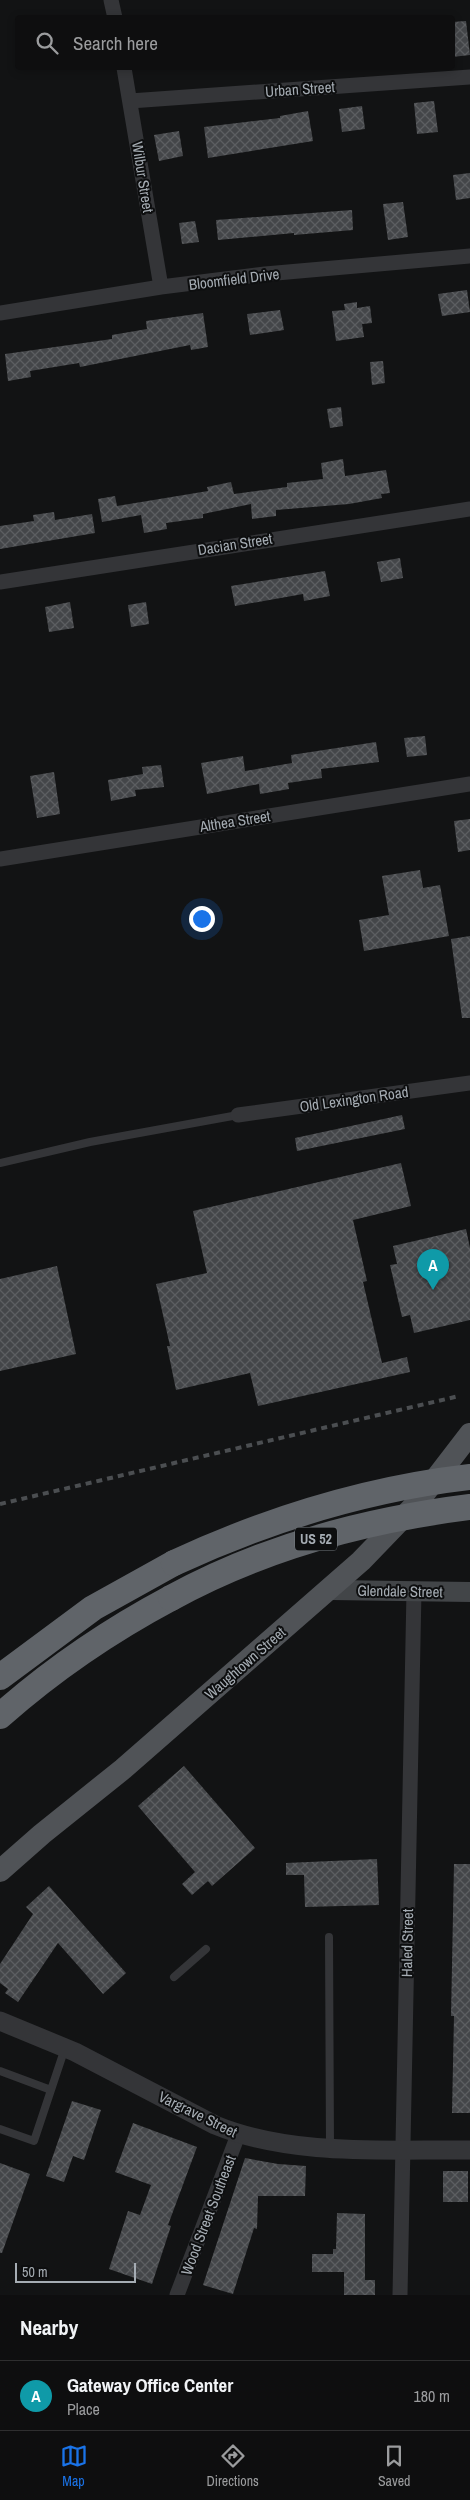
<!DOCTYPE html>
<style>
:root{--surface:#0e0e0f;--page:#171718;--text:#f1f3f6;--muted:#9b9c9e;--line:#2e2e2f;--accent:#1a73e8}
body{margin:0;font-family:"Archivo Narrow",sans-serif;background:var(--page);color:var(--text)}
.scale{position:absolute;left:15px;bottom:12px;width:121px;box-sizing:border-box;padding-left:5px;border:2px solid #a5acb3;border-top:0;font-size:14px;line-height:18px;white-space:nowrap;color:#a5acb3;-webkit-text-stroke:4px #0d0e0f;paint-order:stroke}
.you{position:absolute;left:201px;top:918px;width:18px;height:18px;margin:-12px;border:4px solid #fff;border-radius:50%;background:#1a73e8;box-shadow:0 0 0 8px #1a73e833}
.badge{display:grid;place-items:center;width:32px;height:32px;border-radius:50%;background:var(--accent);color:#fff;font-size:16px;font-weight:700}
.pin{position:absolute;translate:-50% -41px;filter:drop-shadow(0 1px 2px #0008)}
.pin::after{content:'';position:absolute;top:26px;width:18px;height:15px;background:inherit;clip-path:polygon(0 0,100% 0,50% 100%)}
.list{margin:0;padding:0;list-style:none}
h2{display:flex;justify-content:space-between;align-items:center;height:65px;margin:0;padding:0 20px;font-size:21px}
h2 small{font-size:16px;font-weight:400;color:var(--muted)}
.list li{display:grid;grid-template-columns:32px 1fr auto;gap:15px;align-items:center;box-sizing:border-box;height:70px;padding:0 20px;border-top:1px solid var(--line)}
.list b{display:block;font-size:19px;white-space:nowrap}
.list p{margin:0;font-size:16px;white-space:nowrap;color:var(--muted)}
.list em{font-size:16px;font-style:normal;color:var(--muted)}
.icon{flex:none;width:28px;height:28px;fill:none;stroke:currentColor;stroke-width:2;stroke-linecap:round;stroke-linejoin:round}
.map{position:relative;flex:none;width:470px;height:2295px;overflow:hidden}
.search{position:absolute;background:var(--surface);box-shadow:0 2px 8px #0003;left:15px;right:15px;top:15px;height:55px;display:flex;align-items:center;gap:12px;box-sizing:border-box;padding:0 18px;border-radius:5px;color:var(--muted);font-size:19px}
.sheet{height:135px;background:var(--surface)}
nav{display:flex;justify-content:space-around;align-items:center;box-sizing:border-box;height:70px;border-top:1px solid var(--line);background:var(--surface);font-size:14px;color:var(--muted)}
nav a{display:grid;justify-items:center;gap:2px}
nav .on{color:var(--accent)}
.map>svg:first-child{display:block}
.building{fill:url(#building-cross-hatch)}
.lines{fill:none;stroke-linecap:round;stroke-linejoin:round}
.service{stroke:#343538;stroke-width:8}
.minor{stroke:#343538;stroke-width:15}
.tertiary{stroke:#343538;stroke-width:19}
.secondary{stroke:#424548;stroke-width:20}
.primary{stroke:#505357;stroke-width:22}
.motorway{stroke:#606469;stroke-width:26}
.rail{stroke:#4b4e51;stroke-width:4;stroke-dasharray:6 5;stroke-linecap:butt}
.motorway-bridge{stroke:#606469;stroke-width:26}
.labels{text-anchor:middle;dominant-baseline:central;stroke-width:4;stroke-linejoin:round;paint-order:stroke}
.shield{fill:#0d0e0f;stroke:#777d82;stroke-width:1}
.shield-label{font-size:14px;font-weight:bold;fill:#a5acb3}
.street-label{font-size:15px;fill:#a5acb3;stroke:#0d0e0f}
</style>
<div class="map">
<svg width="470" height="2295" viewBox="0 0 470 2295">
<defs>
<pattern id="building-cross-hatch" width="8" height="8" patternUnits="userSpaceOnUse" patternTransform="scale(1.25)"><rect width="8" height="8" fill="#444649"/><path d="M0 0l8 8M0 8l8-8" fill="none" stroke="#5c5e61"/></pattern>
</defs>
<rect width="100%" height="100%" fill="#121314"/>
<path class="building" d="M466 21 470 55 452 57V22Z
M434 101 438 132 417 134 414 103Z
M362 106 365 129 342 132 339 109Z
M308 111 313 141 208 158 204 127 280 118V116Z
M179 131 183 156 159 161 154 135Z
M470 173V198L456 200 453 175Z
M403 202 408 237 388 240 383 204Z
M352 210 353 230 294 235V233L218 240 216 220Z
M195 221 199 242 182 244 179 223Z
M467 290 470 312 442 316 438 294Z
M357 302V308L370 306 372 323 362 324 364 337 336 341 332 311 345 310 344 304Z
M280 310 284 330 250 335 247 314Z
M203 313 208 347 191 350 190 345 80 367 79 363 30 371 31 377 8 381 5 354 112 339V335L147 329 146 321Z
M383 361 385 383 372 385 370 362Z
M341 407 343 426 330 428 327 409Z
M343 459 345 476 386 470 390 493 381 494 382 498 349 504 276 510V516L252 519 251 504 203 514V518L166 523 167 529 144 533 141 515 102 522 98 499 115 496 117 506 208 491 207 487 231 482 234 494 287 487V483L323 479 321 463Z
M54 512 55 520 92 514 95 533 0 549V526L34 521 33 515Z
M400 558 403 578 381 582 377 562Z
M325 571 330 596 304 601 303 594 235 606 231 586Z
M70 602 74 628 49 632 45 607Z
M146 602 149 624 131 627 128 605Z
M425 736 427 755 407 757 404 738Z
M376 742 379 762 321 769 322 778 288 783 289 789 260 794 259 784 207 794 201 763 243 756 245 771 292 763 291 755Z
M161 765 164 787 135 790 136 796 111 801 108 780 143 774 142 767Z
M54 772 60 814 37 818 30 776Z
M470 819V850L458 852 454 821Z
M420 870 423 888 440 885 449 936 364 951 359 920 389 915 382 876Z
M470 936V1018H462L451 939Z
M402 1115 405 1129 297 1151 295 1138Z
M401 1163 411 1206 353 1220 367 1281 363 1282 382 1363 407 1357 410 1372 258 1406 250 1373 176 1390 167 1346H170L156 1284 207 1273 193 1211Z
M466 1229 470 1248V1320L414 1333 410 1315 402 1317 390 1265 397 1264 393 1246Z
M57 1266 76 1354 0 1371V1279Z
M184 1766 255 1848 212 1886 208 1881 192 1895 182 1884 195 1872 138 1806Z
M377 1859 379 1905 305 1907 304 1875H286V1863Z
M454 1864H470V2113H452L454 2016H451Z
M49 1886 126 1973 103 1994 58 1943 18 2002 5 1993 8 1989 0 1983V1964L33 1914 26 1907Z
M72 2101 101 2110 84 2160 73 2156 64 2182 46 2176Z
M133 2123 197 2147 168 2225 171 2226 152 2284 109 2269 128 2211 140 2215 151 2185 115 2172Z
M245 2158 278 2164 306 2166 305 2196H258L257 2229 254 2228 233 2294 203 2285Z
M0 2163 30 2174 2 2253H0Z
M443 2171H468V2202H443Z
M337 2213 365 2214V2280H375V2295H344V2272H312V2254H333V2249H336Z"/>
<g class="lines">
<path class="service" d="M0 1163 90 1142 238 1115
M329 1937 330 2147
M174 1977 206 1949
M0 2071 51 2090
M0 2129 34 2141 65 2048"/>
<path class="minor" d="M111 0 115 18
M124 68 161 287
M130 101 470 77
M0 313 161 287 265 274 470 256
M0 582 470 509
M0 859 470 784
M238 1115 470 1083
M177 2295 238 2135
M400 2295 414 1591"/>
<path class="tertiary" d="M0 2021 75 2052 215 2125C293 2157 387 2149 470 2150"/>
<path class="secondary" d="M331 1590 470 1592"/>
<path class="primary" d="M0 1871 42 1834 123 1769 361 1561 417 1503 470 1434"/>
<path class="motorway" d="M0 1677 93 1608 174 1563
M0 1716C52 1670 109 1631 171 1598"/>
<path class="rail" d="M0 1504 459 1396"/>
<path class="motorway-bridge" d="M174 1563C269 1519 366 1489 470 1477
M171 1598C262 1548 366 1520 470 1507"/>
</g>
<g class="labels">
<rect class="shield" x="295" y="1527.5" width="42" height="23" rx="4"/>
<g class="shield-label">
<text x="316" y="1539">US 52</text>
</g>
<g class="street-label">
<text transform="translate(300 89) rotate(-4)">Urban Street</text>
<text transform="translate(143 177) rotate(81)">Wilbur Street</text>
<text transform="translate(234 279) rotate(-7)">Bloomfield Drive</text>
<text transform="translate(235 544) rotate(-9)">Dacian Street</text>
<text transform="translate(235 821) rotate(-9)">Althea Street</text>
<text transform="translate(354 1099) rotate(-8)">Old Lexington Road</text>
<text transform="translate(400 1591) rotate(1)">Glendale Street</text>
<text transform="translate(245 1663) rotate(-41)">Waughtown Street</text>
<text transform="translate(407 1943) rotate(-89)">Haled Street</text>
<text transform="translate(198 2114) rotate(26)">Vargrave Street</text>
<text transform="translate(208 2215) rotate(-69)">Wood Street Southeast</text>
</g>
</g>
</svg>
<div class="scale">50 m</div>
<div class="you"></div>
<div class="pin badge" style="left:433px;top:1290px;background:#0f9aa8">A</div>
<div class="search"><svg class="icon" aria-label="search" viewBox="0 0 24 24"><circle cx="10" cy="10" r="6"/><path d="M15 15l6 6"/></svg>Search here</div>
</div>
<section class="sheet">
<h2>Nearby<small></small></h2>
<ul class="list">
<li><span class="badge" style="background:#0f9aa8">A</span><div><b>Gateway Office Center</b><p>Place</p></div><em>180 m</em></li>
</ul>
</section>
<nav>
<a class="on"><svg class="icon" aria-label="map" viewBox="0 0 24 24"><path d="M3 6l6-2 6 2 6-2v14l-6 2-6-2-6 2zM9 4v14M15 6v14"/></svg>Map</a>
<a><svg class="icon" aria-label="directions" viewBox="0 0 24 24"><path d="M12 3l9 9-9 9-9-9zM9 14v-3h6M13 9l2 2-2 2"/></svg>Directions</a>
<a><svg class="icon" aria-label="saved" viewBox="0 0 24 24"><path d="M7 4h10v16l-5-4-5 4z"/></svg>Saved</a>
</nav>
